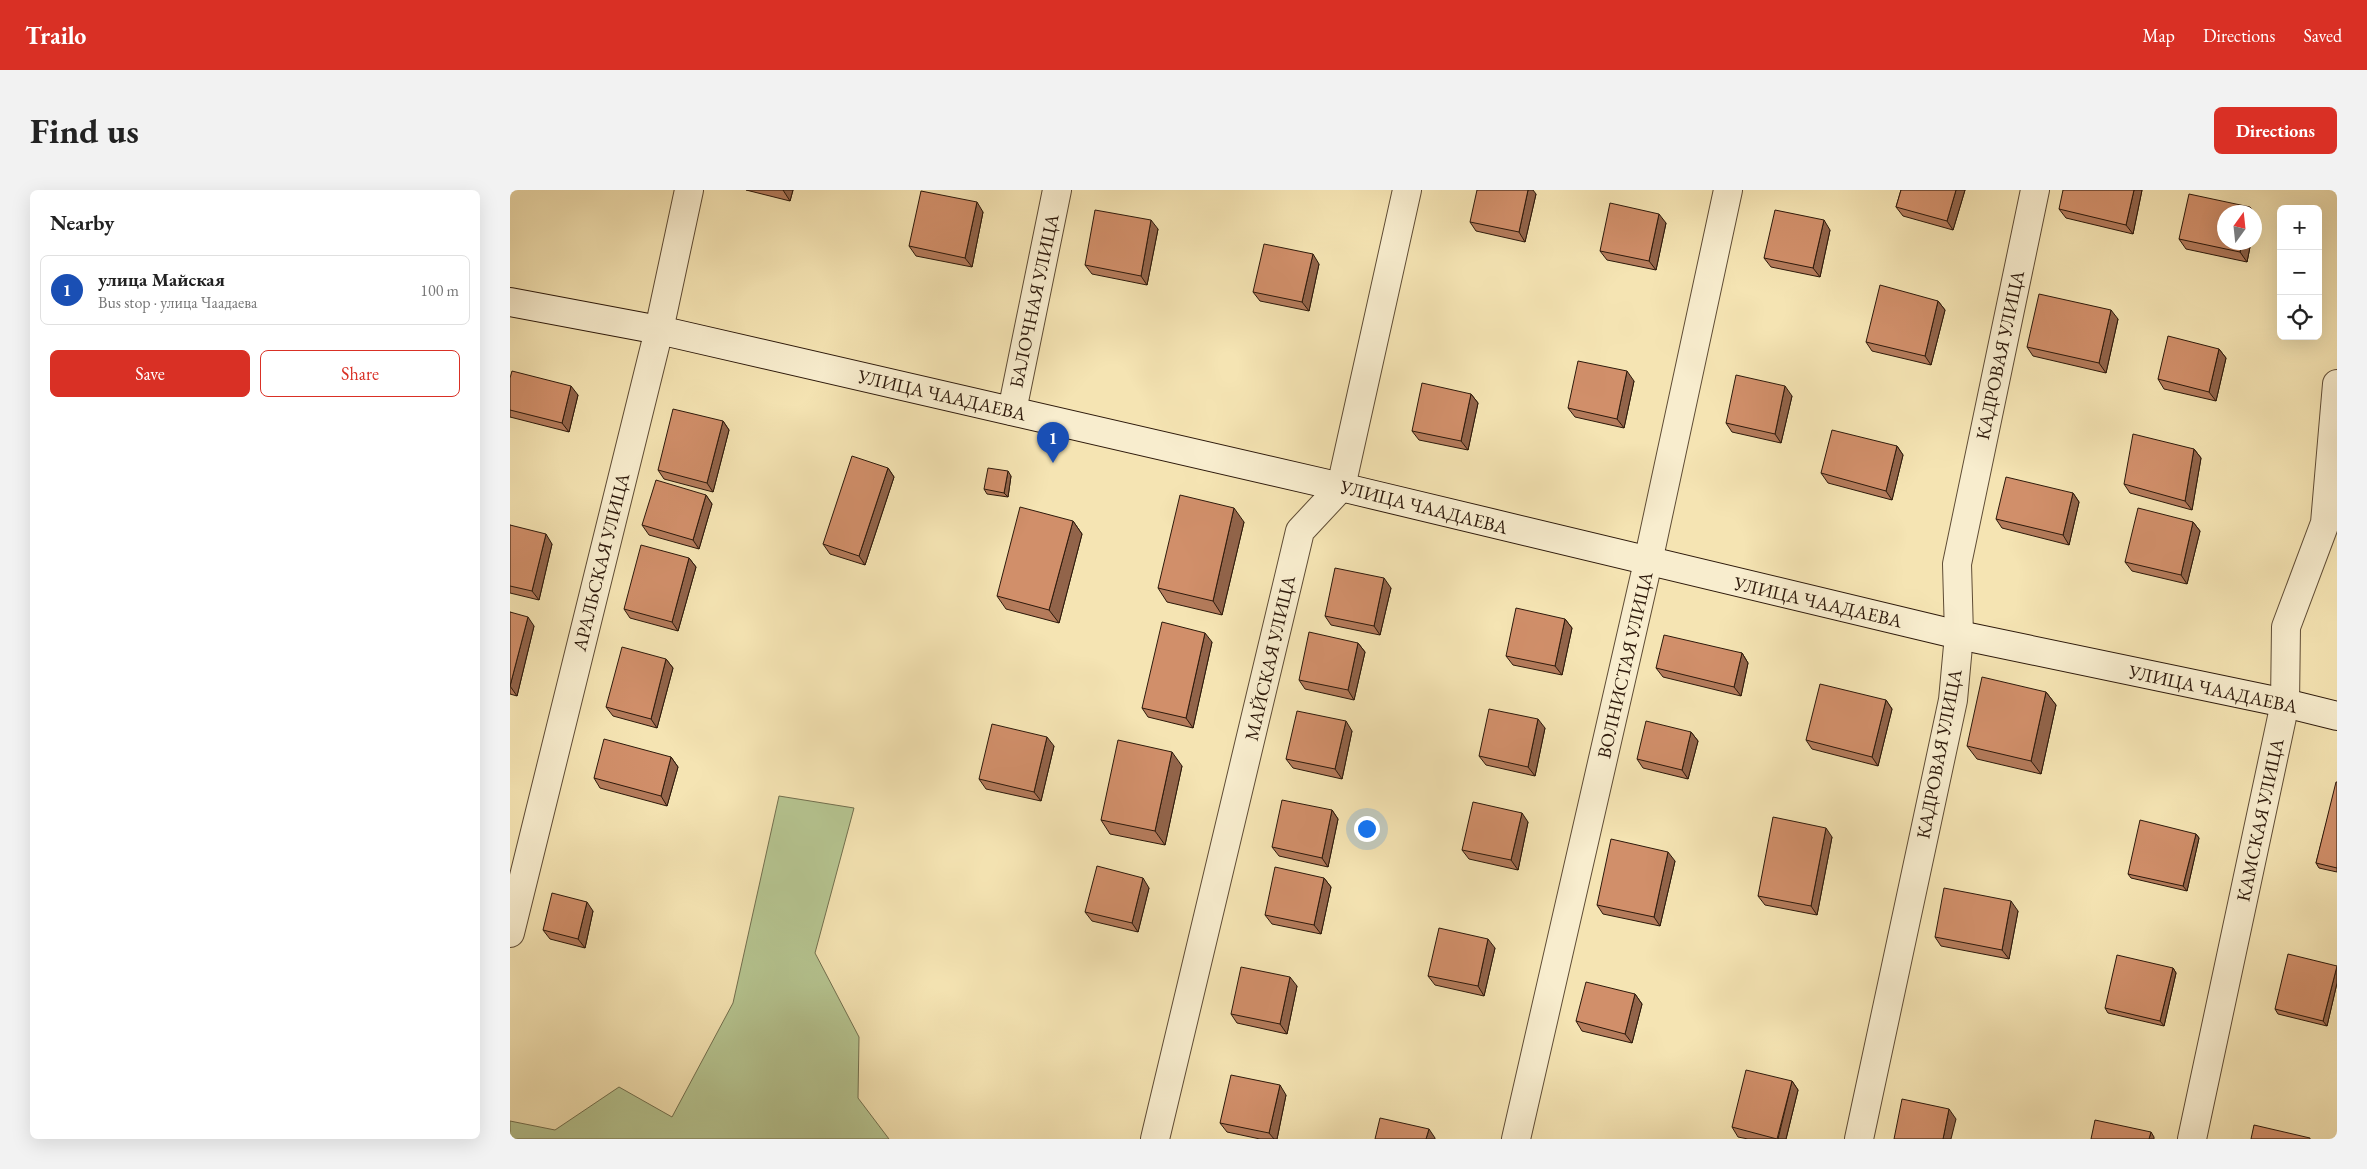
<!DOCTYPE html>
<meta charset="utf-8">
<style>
:root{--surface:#fff;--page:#f2f2f2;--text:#222;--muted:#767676;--line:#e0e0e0;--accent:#d93025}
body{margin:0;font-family:"EB Garamond",serif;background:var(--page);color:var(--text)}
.controls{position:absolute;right:15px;top:15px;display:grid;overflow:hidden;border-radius:8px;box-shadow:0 5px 20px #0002}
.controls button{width:45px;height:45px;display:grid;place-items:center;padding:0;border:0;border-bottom:1px solid var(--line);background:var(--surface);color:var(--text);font:25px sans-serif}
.compass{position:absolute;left:1707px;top:15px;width:45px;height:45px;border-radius:50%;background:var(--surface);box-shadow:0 5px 20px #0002;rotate:15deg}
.you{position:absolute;left:856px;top:638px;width:18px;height:18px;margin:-12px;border:4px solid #fff;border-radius:50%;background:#1a73e8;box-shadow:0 0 0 8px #1a73e833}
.badge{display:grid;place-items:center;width:32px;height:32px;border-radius:50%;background:var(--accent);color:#fff;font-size:16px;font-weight:700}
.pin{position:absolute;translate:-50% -41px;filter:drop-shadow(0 1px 2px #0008)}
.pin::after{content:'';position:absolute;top:26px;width:18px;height:15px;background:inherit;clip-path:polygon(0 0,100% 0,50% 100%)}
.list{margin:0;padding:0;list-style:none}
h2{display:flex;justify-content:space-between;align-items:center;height:65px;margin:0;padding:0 20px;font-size:21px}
h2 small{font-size:16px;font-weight:400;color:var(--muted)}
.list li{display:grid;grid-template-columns:32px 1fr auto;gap:15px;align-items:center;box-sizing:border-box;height:70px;margin:0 10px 10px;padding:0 10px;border:1px solid var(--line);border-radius:8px}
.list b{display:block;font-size:19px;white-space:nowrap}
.list p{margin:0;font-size:16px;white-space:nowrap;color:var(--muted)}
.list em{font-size:16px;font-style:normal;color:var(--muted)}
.actions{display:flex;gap:10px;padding:15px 20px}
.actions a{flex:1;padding:11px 0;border:1px solid var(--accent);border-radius:8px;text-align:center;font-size:18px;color:var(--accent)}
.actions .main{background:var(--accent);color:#fff}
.icon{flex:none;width:28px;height:28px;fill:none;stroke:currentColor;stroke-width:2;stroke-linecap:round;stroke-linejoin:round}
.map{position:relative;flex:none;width:1827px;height:949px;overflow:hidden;border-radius:8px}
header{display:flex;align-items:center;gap:30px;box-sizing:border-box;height:70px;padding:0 25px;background:var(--accent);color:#fff}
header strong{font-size:24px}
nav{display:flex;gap:28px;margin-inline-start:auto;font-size:18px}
.intro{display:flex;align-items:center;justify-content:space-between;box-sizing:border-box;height:120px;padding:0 30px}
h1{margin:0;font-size:35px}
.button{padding:12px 22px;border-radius:8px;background:var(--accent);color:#fff;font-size:18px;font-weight:700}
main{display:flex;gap:30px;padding:0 30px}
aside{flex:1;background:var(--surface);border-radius:8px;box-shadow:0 5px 20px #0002}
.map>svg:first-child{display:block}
.green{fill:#b6c591;stroke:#726f4e}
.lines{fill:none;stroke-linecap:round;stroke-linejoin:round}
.street-casing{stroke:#5f4c35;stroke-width:30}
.secondary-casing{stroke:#2d190b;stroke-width:30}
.street{stroke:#f8edce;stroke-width:28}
.secondary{stroke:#f8edce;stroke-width:28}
.wall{fill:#b47b5b;stroke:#2d190b}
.shaded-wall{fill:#92644a;stroke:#2d190b}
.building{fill:#d18f6a;stroke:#2d190b}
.labels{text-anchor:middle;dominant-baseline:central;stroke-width:4;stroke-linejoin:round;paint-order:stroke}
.street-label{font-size:19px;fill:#2d190b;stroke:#f8edce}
</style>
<header>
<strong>Trailo</strong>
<nav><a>Map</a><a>Directions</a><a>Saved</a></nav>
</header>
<div class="intro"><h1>Find us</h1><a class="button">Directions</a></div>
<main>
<aside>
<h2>Nearby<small></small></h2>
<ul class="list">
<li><span class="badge" style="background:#1a4fb4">1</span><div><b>улица Майская</b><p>Bus stop · улица Чаадаева</p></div><em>100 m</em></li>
</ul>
<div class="actions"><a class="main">Save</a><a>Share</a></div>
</aside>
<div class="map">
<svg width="1827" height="949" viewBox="0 0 1827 949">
<rect width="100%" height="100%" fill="#f5e4b3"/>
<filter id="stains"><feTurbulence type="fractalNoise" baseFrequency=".004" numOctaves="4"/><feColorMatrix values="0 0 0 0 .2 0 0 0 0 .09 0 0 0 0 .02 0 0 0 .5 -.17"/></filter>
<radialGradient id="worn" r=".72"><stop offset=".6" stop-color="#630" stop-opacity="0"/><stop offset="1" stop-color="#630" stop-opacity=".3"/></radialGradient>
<path class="green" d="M269 606 344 618 305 763 349 847 348 908 379 949H0V931L45 940 109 897 162 927 223 813Z"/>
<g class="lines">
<defs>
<path id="street" d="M502 221 547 0
M0 743 149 140 179 0
M645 949 790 341 831 297 897 0
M1006 949 1138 372 1218 0
M1349 949 1443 510 1449 445 1447 374 1525 0
M1682 949 1775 513 1776 437 1815 333 1827 194"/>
<path id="secondary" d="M0 112 149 140 831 297 1449 445 1775 513 1827 526"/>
</defs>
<use href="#street" class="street-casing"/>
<use href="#secondary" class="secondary-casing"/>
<use href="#street" class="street"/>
<use href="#secondary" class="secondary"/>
</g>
<path class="wall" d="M236 0H283L280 11Z
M1391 0H1455L1443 40 1393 26 1386 17Z
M1632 0 1623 44 1556 28 1549 19Z
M1026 4 1015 52 966 41 960 32Z
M473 22 462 77 406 66 399 56Z
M1156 33 1146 80 1097 70 1090 61Z
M648 39 637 95 582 84 575 75Z
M1320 40 1310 87 1261 77 1254 68Z
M1669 49 1741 52 1737 72 1676 59Z
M809 74 799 121 750 111 743 102Z
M1428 111 1435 120 1421 175 1362 161 1356 152Z
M1608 129 1596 183 1523 166 1517 157Z
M1709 159 1716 168 1706 211 1654 199 1648 189Z
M0 188 68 205 59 242 0 227Z
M1124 191 1114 238 1065 227 1058 218Z
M961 204 968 213 958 260 909 250 902 241Z
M1282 206 1271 253 1222 242 1216 233Z
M213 231 219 240 203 302 154 289 148 280Z
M1387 256 1393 265 1382 310 1318 293 1311 283Z
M1684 259 1691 268 1682 320 1620 303 1614 294Z
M378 278 384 287 355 375 320 364 313 354Z
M501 286 498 307 477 304 474 299Z
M1563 303 1569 312 1559 355 1492 338 1486 329Z
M196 305 202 314 189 359 139 345 132 335Z
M563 331 572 344 549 433 496 419 487 406Z
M734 332 712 425 657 412 648 398Z
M1683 332 1690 341 1677 394 1622 381 1615 372Z
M0 335 42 354 29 410 0 403Z
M179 368 186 377 168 441 120 428 114 419Z
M881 398 870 445 821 435 815 426Z
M0 422 24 436 7 506 0 504Z
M1055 429 1062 438 1052 485 1003 475 996 466Z
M702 452 683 538 638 527 632 518Z
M848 453 855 462 844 510 795 499 789 490Z
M1232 463 1238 473 1231 506 1153 487 1146 478Z
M156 469 163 478 147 538 103 526 96 517Z
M1536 502 1546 515 1531 584 1467 569 1457 556Z
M1376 510 1382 519 1368 576 1302 559 1296 550Z
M1035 538 1025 586 976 575 969 566Z
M842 541 832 589 783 578 776 569Z
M1181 542 1188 551 1178 589 1133 578 1127 569Z
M544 556 531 611 476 599 469 589Z
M161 567 168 577 157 616 90 598 84 588Z
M672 576 655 655 600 644 591 630Z
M1827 592V682L1809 678 1806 673Z
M822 620 828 629 818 677 769 666 762 657Z
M1018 632 1008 680 959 669 952 660Z
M1686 644 1689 648 1677 701 1621 688 1618 684Z
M1322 647 1307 725 1255 715 1248 706Z
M1165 671 1150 736 1093 724 1087 715Z
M814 688 821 697 811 744 762 734 755 725Z
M639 698 628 742 582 731 575 722Z
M83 721 75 758 40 749 33 740Z
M1508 721 1499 769 1431 756 1425 747Z
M985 758 974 806 925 795 918 786Z
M1827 776V793L1817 836 1768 824 1765 819Z
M1663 778 1666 783 1654 836 1598 823 1595 818Z
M787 796 777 844 727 833 721 824Z
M1125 804 1132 814 1122 853 1072 841 1066 831Z
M1282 891 1288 900 1276 949H1238L1228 947 1222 937Z
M776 905 767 949H750L717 942 710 933Z"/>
<path class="shaded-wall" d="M273 0H283L280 11Z
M1018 0H1023L1026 4 1015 52 1009 42Z
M1446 0H1455L1443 40 1437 31Z
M1624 0H1632L1623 44 1616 35Z
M467 12 473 22 462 77 455 68Z
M1740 17 1744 22H1739Z
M1149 24 1156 33 1146 80 1139 71Z
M1744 24 1747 26 1744 36Z
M641 30 648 39 637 95 631 86Z
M1314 30 1320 40 1310 87 1303 78Z
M1732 52H1741L1737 72 1730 62Z
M803 64 809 74 799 121 792 112Z
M1428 111 1435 120 1421 175 1415 166Z
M1601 120 1608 129 1596 183 1589 173Z
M1709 159 1716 168 1706 211 1699 202Z
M1117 181 1124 191 1114 238 1107 229Z
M61 196 68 205 59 242 52 233Z
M1275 196 1282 206 1271 253 1265 244Z
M961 204 968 213 958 260 951 251Z
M213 231 219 240 203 302 197 293Z
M1387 256 1393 265 1382 310 1376 301Z
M1684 259 1691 268 1682 320 1675 311Z
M378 278 384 287 355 375 349 366Z
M498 281 501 286 498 307 494 303Z
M1563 303 1569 312 1559 355 1553 345Z
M196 305 202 314 189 359 183 350Z
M724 318 734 332 712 425 703 411Z
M563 331 572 344 549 433 539 420Z
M1683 332 1690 341 1677 394 1671 385Z
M36 344 42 354 29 410 22 401Z
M179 368 186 377 168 441 162 432Z
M874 388 881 398 870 445 864 436Z
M18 427 24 436 7 506 0 496Z
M1055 429 1062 438 1052 485 1045 476Z
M695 443 702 452 683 538 676 528Z
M848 453 855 462 844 510 838 500Z
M1232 463 1238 473 1231 506 1224 497Z
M156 469 163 478 147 538 141 529Z
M1536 502 1546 515 1531 584 1521 571Z
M1376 510 1382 519 1368 576 1362 567Z
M1028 529 1035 538 1025 586 1018 577Z
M836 531 842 541 832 589 825 579Z
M1181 542 1188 551 1178 589 1172 580Z
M537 547 544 556 531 611 524 602Z
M662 562 672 576 655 655 645 641Z
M161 567 168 577 157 616 151 606Z
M822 620 828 629 818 677 812 668Z
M1012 623 1018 632 1008 680 1001 670Z
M1316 638 1322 647 1307 725 1301 716Z
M1686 644 1689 648 1677 701 1673 696Z
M1158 662 1165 671 1150 736 1144 727Z
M633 688 639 698 628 742 622 733Z
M814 688 821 697 811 744 804 735Z
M1501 711 1508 721 1499 769 1492 760Z
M77 712 83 721 75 758 68 749Z
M978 749 985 758 974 806 968 796Z
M1827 776V793L1817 836 1813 831Z
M1663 778 1666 783 1654 836 1650 831Z
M780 787 787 796 777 844 770 834Z
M1125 804 1132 814 1122 853 1115 844Z
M1282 891 1288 900 1276 949H1268Z
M770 895 776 905 767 949H764L759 943Z
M1439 919 1446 929 1441 949H1433Z
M919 939 925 948V949H916Z
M1641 942 1644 947V949H1639Z"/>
<path class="building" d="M967 0H1018L1009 42 960 32Z
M1391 0H1446L1437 31 1386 17Z
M1553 0H1624L1616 35 1549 19Z
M411 1 467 12 455 68 399 56Z
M1679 4 1740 17 1739 22H1714V52H1732L1730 62 1669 49Z
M1100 13 1149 24 1139 71 1090 61Z
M585 20 641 30 631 86 575 75Z
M1265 20 1314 30 1303 78 1254 68Z
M754 54 803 64 792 112 743 102Z
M1370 95 1428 111 1415 166 1356 152Z
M1529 104 1601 120 1589 173 1517 157Z
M1658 146 1709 159 1699 202 1648 189Z
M1068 171 1117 181 1107 229 1058 218Z
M2 181 61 196 52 233 0 220V188Z
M1226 185 1275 196 1265 244 1216 233Z
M912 193 961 204 951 251 902 241Z
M163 219 213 231 197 293 148 280Z
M1322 240 1387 256 1376 301 1311 283Z
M1623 244 1684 259 1675 311 1614 294Z
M342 266 378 278 349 366 313 354Z
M478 278 498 281 494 303 474 299Z
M1496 287 1563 303 1553 345 1486 329Z
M146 290 196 305 183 350 132 335Z
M670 305 724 318 703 411 648 398Z
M510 317 563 331 539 420 487 406Z
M1628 318 1683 332 1671 385 1615 372Z
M0 335 36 344 22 401 0 396Z
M131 355 179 368 162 432 114 419Z
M825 378 874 388 864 436 815 426Z
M1006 418 1055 429 1045 476 996 466Z
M0 422 18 427 0 496Z
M652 432 695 443 676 528 632 518Z
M799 442 848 453 838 500 789 490Z
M1154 445 1232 463 1224 497 1146 478Z
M112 457 156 469 141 529 96 517Z
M1472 487 1536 502 1521 571 1457 556Z
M1310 494 1376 510 1362 567 1296 550Z
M979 519 1028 529 1018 577 969 566Z
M787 521 836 531 825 579 776 569Z
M1136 531 1181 542 1172 580 1127 569Z
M482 534 537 547 524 602 469 589Z
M94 549 161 567 151 606 84 588Z
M608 550 662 562 645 641 591 630Z
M1826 592H1827V678L1806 673Z
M772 610 822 620 812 668 762 657Z
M963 612 1012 623 1001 670 952 660Z
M1263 627 1316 638 1301 716 1248 706Z
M1630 630 1686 644 1673 696 1618 684Z
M1101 649 1158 662 1144 727 1087 715Z
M587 676 633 688 622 733 575 722Z
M765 677 814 688 804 735 755 725Z
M1434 698 1501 711 1492 760 1425 747Z
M42 703 77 712 68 749 33 740Z
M929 738 978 749 968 796 918 786Z
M1778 764 1827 776 1813 831 1765 819Z
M1607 765 1663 778 1650 831 1595 818Z
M731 777 780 787 770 834 721 824Z
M1076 792 1125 804 1115 844 1066 831Z
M1236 880 1282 891 1267 949 1222 937Z
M721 885 770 895 759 943 710 933Z
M1392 909 1439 919 1433 949H1384Z
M870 928 919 939 916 949H865Z
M1585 930 1641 942 1639 949H1581Z
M1744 935 1800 948V949H1741Z"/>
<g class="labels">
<g class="street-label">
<text transform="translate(524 111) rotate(-78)">БАЛОЧНАЯ УЛИЦА</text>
<text transform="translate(1490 165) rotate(-78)">КАДРОВАЯ УЛИЦА</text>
<text transform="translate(432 205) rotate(13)">УЛИЦА ЧААДАЕВА</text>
<text transform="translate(914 317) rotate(14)">УЛИЦА ЧААДАЕВА</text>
<text transform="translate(91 372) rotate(-76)">АРАЛЬСКАЯ УЛИЦА</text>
<text transform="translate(1308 412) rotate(13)">УЛИЦА ЧААДАЕВА</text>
<text transform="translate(760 468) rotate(-77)">МАЙСКАЯ УЛИЦА</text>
<text transform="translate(1115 475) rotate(-77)">ВОЛНИСТАЯ УЛИЦА</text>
<text transform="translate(1703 499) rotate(12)">УЛИЦА ЧААДАЕВА</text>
<text transform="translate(1429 564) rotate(-79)">КАДРОВАЯ УЛИЦА</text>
<text transform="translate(1750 630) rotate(-78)">КАМСКАЯ УЛИЦА</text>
</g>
</g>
<rect width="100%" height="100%" filter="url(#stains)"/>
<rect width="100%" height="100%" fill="url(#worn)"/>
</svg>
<div class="controls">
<button>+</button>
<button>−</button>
<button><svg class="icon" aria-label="locate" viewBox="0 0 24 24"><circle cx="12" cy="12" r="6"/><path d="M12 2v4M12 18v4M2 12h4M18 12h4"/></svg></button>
</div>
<svg class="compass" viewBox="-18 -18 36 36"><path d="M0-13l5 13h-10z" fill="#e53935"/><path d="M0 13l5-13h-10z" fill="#767676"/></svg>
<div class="you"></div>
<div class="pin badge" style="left:543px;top:273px;background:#1a4fb4">1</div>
</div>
</main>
